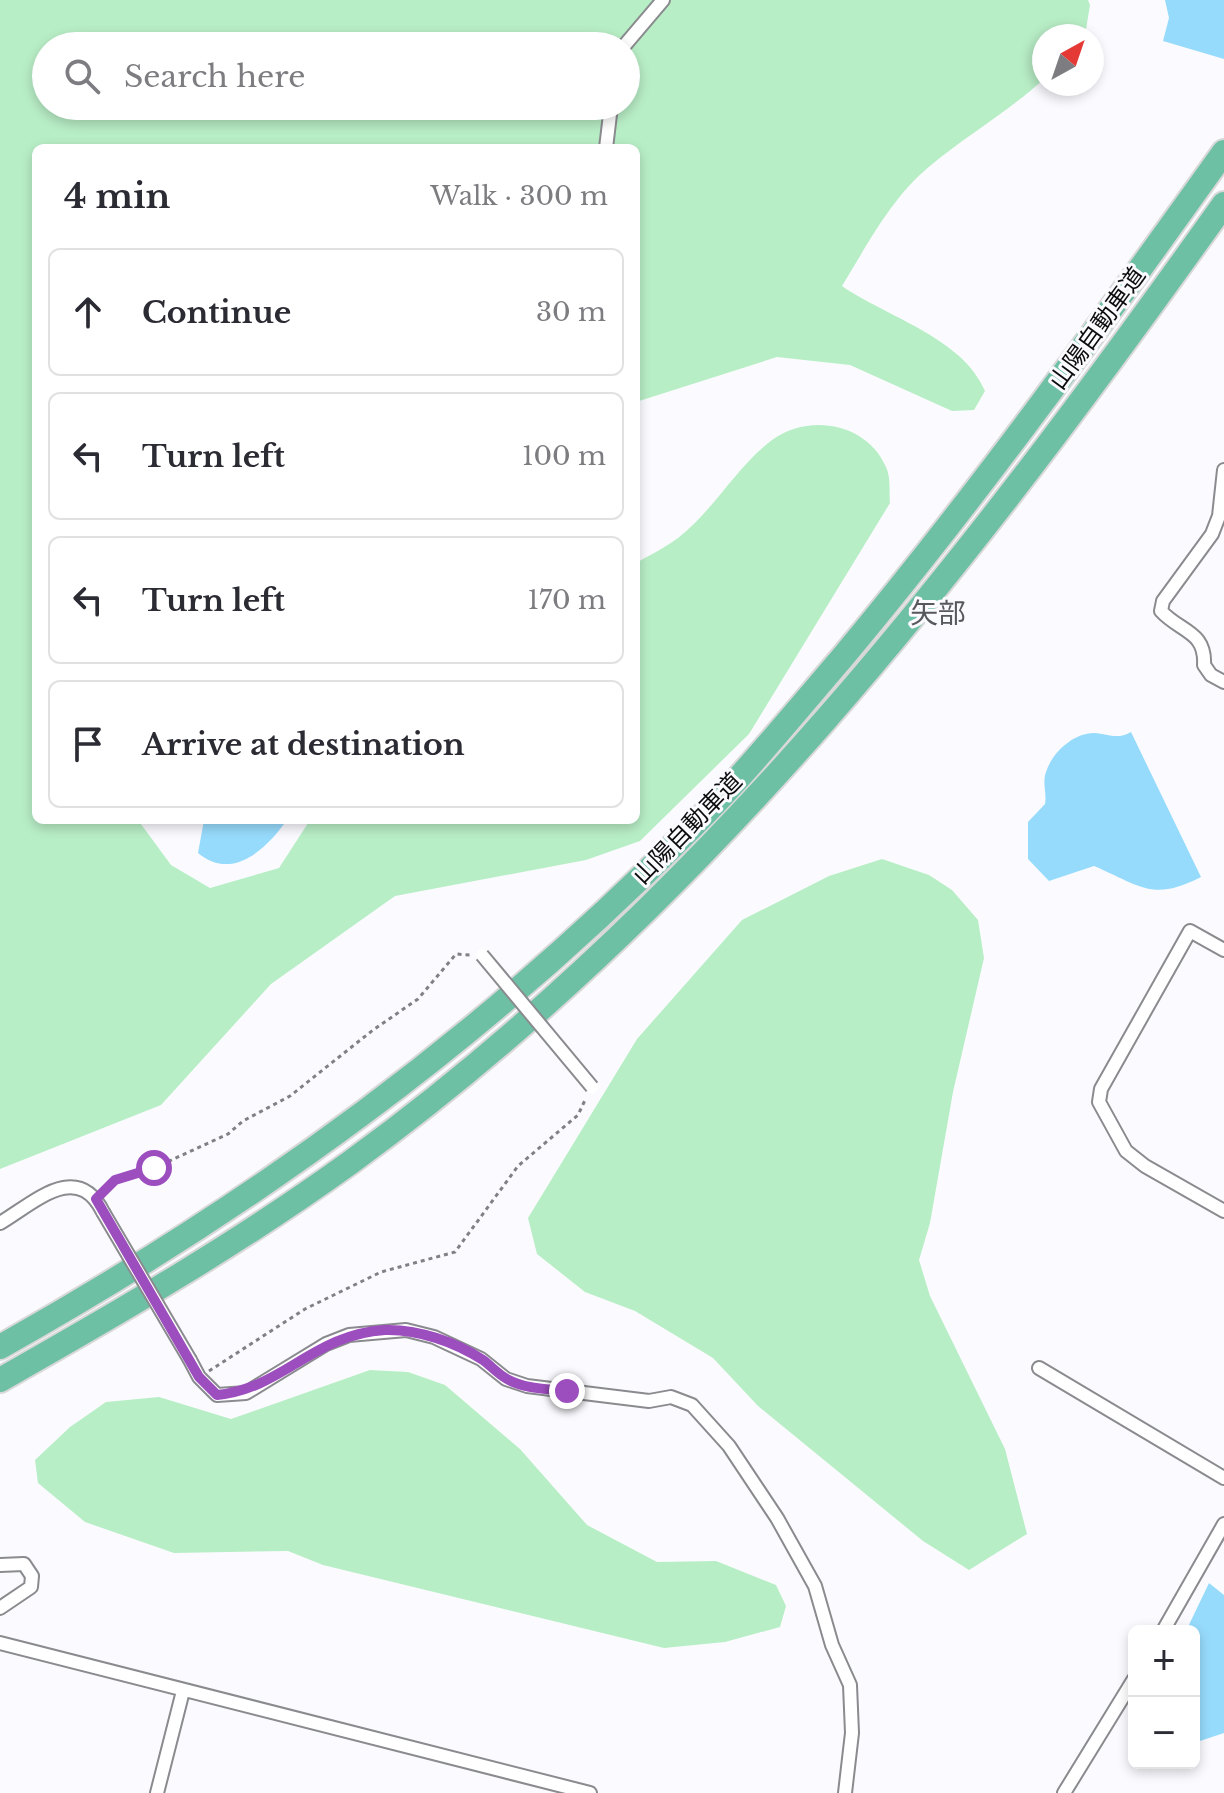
<!DOCTYPE html>
<meta charset="utf-8">
<style>
:root{--surface:#fff;--page:#f7f7f7;--text:#2b2b33;--muted:#7c7c81;--line:#e1e1e2}
body{margin:0;font-family:"Libre Baskerville","Noto Sans JP",serif;background:var(--page);color:var(--text)}
.controls{position:absolute;right:24px;bottom:24px;display:grid;overflow:hidden;border-radius:12px;box-shadow:0 4px 12px #0003}
.controls button{width:72px;height:72px;display:grid;place-items:center;padding:0;border:0;border-bottom:2px solid var(--line);background:var(--surface);color:var(--text);font:40px sans-serif}
.compass{position:absolute;left:1032px;top:24px;width:72px;height:72px;border-radius:50%;background:var(--surface);box-shadow:0 4px 12px #0003;rotate:40deg}
.stop{position:absolute;width:24px;height:24px;margin:-18px;border:6px solid #9d4ebe;border-radius:50%;background:#fff}
.stop.end{background:#9d4ebe;border-color:#fff;box-shadow:0 2px 8px #0008}
.list{margin:0;padding:0;list-style:none}
h2{display:flex;justify-content:space-between;align-items:center;height:104px;margin:0;padding:0 32px;font-size:34px}
h2 small{font-size:26px;font-weight:400;color:var(--muted)}
.list li{display:grid;grid-template-columns:52px 1fr auto;gap:24px;align-items:center;box-sizing:border-box;height:128px;margin:0 16px 16px;padding:0 16px;border:2px solid var(--line);border-radius:12px}
.list b{display:block;font-size:30px;white-space:nowrap}
.list em{font-size:26px;font-style:normal;color:var(--muted)}
.icon{flex:none;width:44px;height:44px;fill:none;stroke:currentColor;stroke-width:2;stroke-linecap:round;stroke-linejoin:round}
.map{position:relative;flex:none;width:1224px;height:1793px;overflow:hidden}
.search{position:absolute;background:var(--surface);box-shadow:0 4px 12px #0003;left:32px;top:32px;width:608px;height:88px;display:flex;align-items:center;gap:20px;box-sizing:border-box;padding:0 28px;border-radius:44px;color:var(--muted);font-size:30px}
.panel{position:absolute;background:var(--surface);box-shadow:0 4px 12px #0003;left:32px;top:144px;width:608px;height:680px;border-radius:12px}
.map>svg:first-child{display:block}
.green{fill:#b8eec6;fill-rule:evenodd}
.water{fill:#97dbfc}
.lines{fill:none;stroke-linecap:round;stroke-linejoin:round}
.street-casing{stroke:#8a8b8f;stroke-width:16}
.highway-casing{stroke:#d8d8d8;stroke-width:28}
.path{stroke:#818184;stroke-width:3;stroke-dasharray:4 4;stroke-linecap:butt}
.street{stroke:#fff;stroke-width:12}
.highway{stroke:#6dc0a4;stroke-width:24}
.street-bridge-casing{stroke:#8a8b8f;stroke-width:16;stroke-linecap:butt}
.street-bridge{stroke:#fff;stroke-width:12}
.route{stroke:#9d4ebe;stroke-width:10}
.labels{text-anchor:middle;dominant-baseline:central;stroke-width:6;stroke-linejoin:round;paint-order:stroke}
.street-label{font-size:24px;fill:#0c0c0d;stroke:#fbfbff}
.quarter-label{font-size:28px;fill:#57585b;stroke:#fbfbff}
</style>
<div class="map">
<svg width="1224" height="1793" viewBox="0 0 1224 1793">
<rect width="100%" height="100%" fill="#fbfbff"/>
<path class="green" d="M0 0H1088L1090 5 1085 36H1044V79C1008 112 967 135 930 166 891 198 868 244 842 286 887 317 963 338 985 391L974 410 952 411 850 365 777 357 636 402V148H36V820H138L171 865 210 888 279 868 310 820H636V563C650 555 666 547 678 538 714 510 736 467 772 440 810 412 868 424 886 467 891 477 889 492 890 503L749 734 640 841 586 860 395 896 271 984 161 1105 0 1169ZM46 46H626V106H46Z
M882 859 929 875 952 890 978 920 984 958 953 1092 930 1223 919 1260 930 1296 1005 1449 1027 1534 969 1570 923 1541 758 1406 713 1358 635 1311 585 1292 537 1254 528 1218 637 1039 742 920 829 876Z
M370 1370 408 1372 445 1385 520 1449 587 1525 657 1562 716 1561 776 1585 786 1606 780 1627 725 1642 664 1648 323 1565 288 1551 174 1553 85 1522 38 1483 35 1460 70 1427 106 1402 159 1397 231 1419Z"/>
<path class="water" d="M1165 0H1224V59L1163 41 1169 18Z
M1131 732 1201 877C1152 902 1141 886 1094 866L1049 881 1028 859V822L1045 804C1047 793 1042 783 1046 772 1052 753 1073 733 1094 733 1109 734 1117 740 1131 732Z
M204 820H287C267 848 233 882 198 853Z
M1209 1583 1224 1595V1733L1194 1743V1631H1186Z"/>
<g class="lines">
<defs>
<path id="street" d="M624 46 663 0
M606 148 611 106
M1224 470 1219 516 1212 534 1163 601 1161 611C1180 632 1206 631 1204 665L1211 675 1224 682
M1224 950 1190 931 1101 1089 1099 1102 1126 1151 1145 1166 1224 1211
M0 1223C34 1203 77 1160 103 1212
M190 1360 199 1377 217 1395 246 1393 326 1344 349 1335 406 1330 434 1337 481 1359 506 1379 527 1386 649 1401 671 1397 692 1405 729 1446 777 1518 815 1586 832 1645 850 1685 852 1733 845 1793
M1039 1368 1224 1478
M0 1565 24 1564 32 1576 31 1587 0 1608
M1163 1631 1224 1524
M0 1643 590 1793
M157 1793 183 1691
M1064 1793 1134 1679"/>
<path id="highway" d="M0 1347C258 1202 484 1038 692 827 745 774 793 715 842 658 978 495 1101 324 1224 152
M0 1380C120 1312 239 1243 351 1162 705 905 973 557 1224 204"/>
</defs>
<use href="#street" class="street-casing"/>
<use href="#highway" class="highway-casing"/>
<path class="path" d="M104 1191 115 1180 154 1168 228 1134 243 1121 290 1096 373 1030 418 999 456 954 470 955
M209 1371 305 1309 381 1272 455 1252 518 1166 578 1115 586 1098"/>
<use href="#street" class="street"/>
<use href="#highway" class="highway"/>
<defs>
<path id="street-bridge" d="M482 955 592 1087
M103 1212 190 1360"/>
</defs>
<use href="#street-bridge" class="street-bridge-casing"/>
<use href="#street-bridge" class="street-bridge"/>
</g>
<g class="lines">
<path class="route" d="M154 1168 115 1180 96 1199 199 1377 217 1395C282 1389 314 1334 385 1330 418 1329 455 1342 483 1360 491 1366 498 1374 507 1379 525 1389 547 1389 567 1391"/>
</g>
<g class="labels">
<g class="street-label">
<text transform="translate(1097 328) rotate(-54)">山陽自動車道</text>
<text transform="translate(687 828) rotate(-46)">山陽自動車道</text>
</g>
<g class="quarter-label">
<text x="938" y="613">矢部</text>
</g>
</g>
</svg>
<div class="controls">
<button>+</button>
<button>−</button>
</div>
<svg class="compass" viewBox="-18 -18 36 36"><path d="M0-13l5 13h-10z" fill="#e53935"/><path d="M0 13l5-13h-10z" fill="#7c7c81"/></svg>
<div class="stop" style="left:154px;top:1168px"></div>
<div class="stop end" style="left:567px;top:1391px"></div>
<div class="search"><svg class="icon" aria-label="search" viewBox="0 0 24 24"><circle cx="10" cy="10" r="6"/><path d="M15 15l6 6"/></svg>Search here</div>
<section class="panel">
<h2>4 min<small>Walk · 300 m</small></h2>
<ul class="list">
<li><svg class="icon" aria-label="ahead" viewBox="0 0 24 24"><path d="M12 20V5M6 11l6-6 6 6"/></svg><div><b>Continue</b></div><em>30 m</em></li>
<li><svg class="icon" aria-label="left" viewBox="0 0 24 24"><path d="M17 20v-9H6M10 6l-5 5 5 5"/></svg><div><b>Turn left</b></div><em>100 m</em></li>
<li><svg class="icon" aria-label="left" viewBox="0 0 24 24"><path d="M17 20v-9H6M10 6l-5 5 5 5"/></svg><div><b>Turn left</b></div><em>170 m</em></li>
<li><svg class="icon" aria-label="arrive" viewBox="0 0 24 24"><path d="M6 21V4h12l-3 4 3 4H6"/></svg><div><b>Arrive at destination</b></div></li>
</ul>
</section>
</div>
